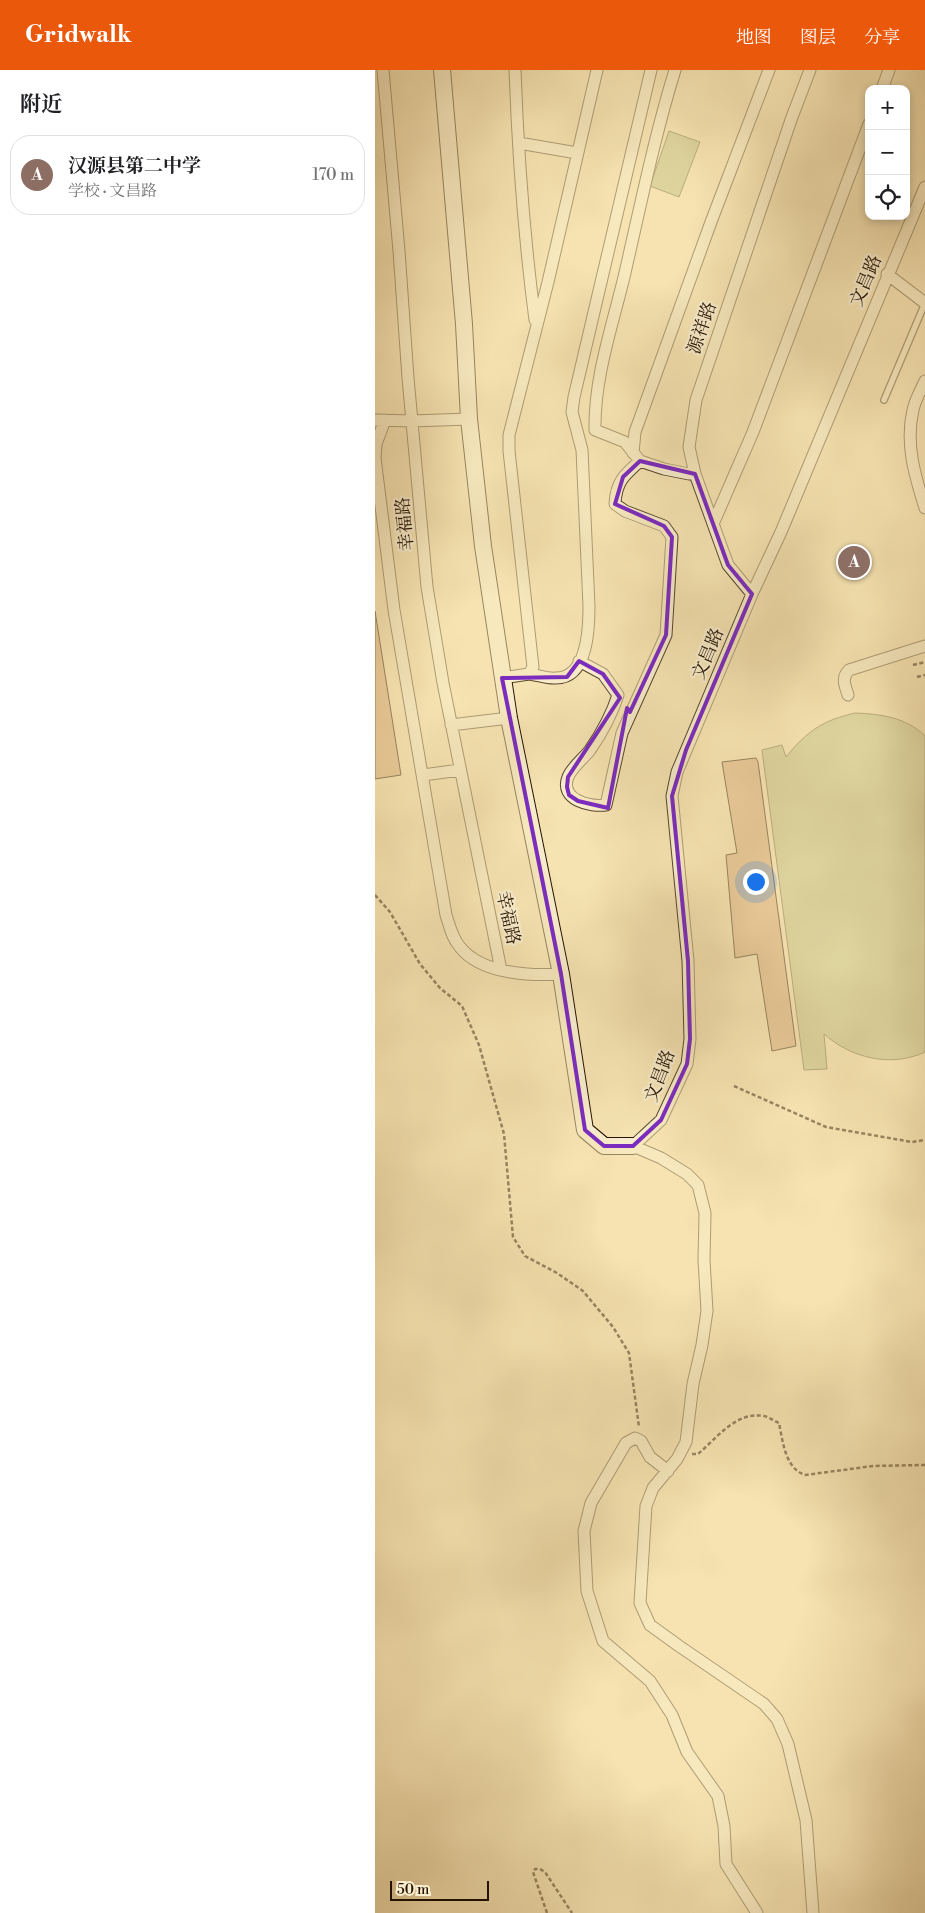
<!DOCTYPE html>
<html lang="zh">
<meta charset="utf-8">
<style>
:root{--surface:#fff;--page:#f6f6f6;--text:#202124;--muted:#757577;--line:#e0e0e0;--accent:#ea580c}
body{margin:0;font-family:"Libre Bodoni","Noto Serif SC",serif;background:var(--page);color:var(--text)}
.controls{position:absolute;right:15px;top:15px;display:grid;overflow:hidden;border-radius:10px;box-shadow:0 2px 8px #0003}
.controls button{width:45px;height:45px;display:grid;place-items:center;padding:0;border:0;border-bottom:1px solid var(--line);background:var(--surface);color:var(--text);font:25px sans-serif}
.scale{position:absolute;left:15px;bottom:12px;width:99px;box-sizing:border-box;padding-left:5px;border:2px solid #251200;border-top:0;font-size:14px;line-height:18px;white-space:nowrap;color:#251200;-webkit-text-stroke:4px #f8edcc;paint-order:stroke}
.you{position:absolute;left:380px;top:811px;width:18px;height:18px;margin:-12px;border:4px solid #fff;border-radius:50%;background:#1a73e8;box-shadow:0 0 0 8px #1a73e833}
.badge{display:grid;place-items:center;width:32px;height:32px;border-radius:50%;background:var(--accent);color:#fff;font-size:16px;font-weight:700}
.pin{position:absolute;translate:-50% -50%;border:2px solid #fff;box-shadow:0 1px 5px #0006}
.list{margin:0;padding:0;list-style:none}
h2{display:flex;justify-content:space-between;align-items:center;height:65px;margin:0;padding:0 20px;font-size:21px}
h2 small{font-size:16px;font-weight:400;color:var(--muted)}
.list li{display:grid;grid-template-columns:32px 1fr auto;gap:15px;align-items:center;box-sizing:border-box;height:80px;margin:0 10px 10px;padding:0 10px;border:1px solid var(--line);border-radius:20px}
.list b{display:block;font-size:19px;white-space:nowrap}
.list p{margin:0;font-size:16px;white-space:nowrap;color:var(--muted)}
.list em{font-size:16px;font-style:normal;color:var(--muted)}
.icon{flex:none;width:28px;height:28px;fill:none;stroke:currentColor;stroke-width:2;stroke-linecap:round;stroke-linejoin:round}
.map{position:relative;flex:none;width:550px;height:1843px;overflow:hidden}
header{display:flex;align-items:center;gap:30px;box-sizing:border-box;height:70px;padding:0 25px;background:var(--accent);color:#fff}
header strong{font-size:24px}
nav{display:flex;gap:28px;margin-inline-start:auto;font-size:18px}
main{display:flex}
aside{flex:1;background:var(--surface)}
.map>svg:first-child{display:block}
.green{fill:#c1c288;stroke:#736a44}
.building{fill:#daaa7b;stroke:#251200}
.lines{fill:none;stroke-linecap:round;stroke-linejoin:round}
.service-casing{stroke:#59462c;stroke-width:8}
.minor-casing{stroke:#59462c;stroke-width:13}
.secondary-casing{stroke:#251200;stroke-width:18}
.path{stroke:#251200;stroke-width:2.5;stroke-dasharray:4 2.5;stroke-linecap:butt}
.service{stroke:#f8edcc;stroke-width:5.5}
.minor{stroke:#f8edcc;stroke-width:11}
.secondary{stroke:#f8edcc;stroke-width:16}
.marked{fill:none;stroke:#7b2cbf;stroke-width:4;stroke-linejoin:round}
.labels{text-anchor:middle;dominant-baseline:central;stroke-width:4.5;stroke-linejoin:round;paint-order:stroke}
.street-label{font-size:18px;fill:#251200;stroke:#f8edcc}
</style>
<header>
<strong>Gridwalk</strong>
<nav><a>地图</a><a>图层</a><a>分享</a></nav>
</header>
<main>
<aside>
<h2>附近<small></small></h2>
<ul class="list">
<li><span class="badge" style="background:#8d6e63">A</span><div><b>汉源县第二中学</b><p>学校 · 文昌路</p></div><em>170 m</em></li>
</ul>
</aside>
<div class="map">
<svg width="550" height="1843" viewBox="0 0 550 1843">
<rect width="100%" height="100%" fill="#f5e3b1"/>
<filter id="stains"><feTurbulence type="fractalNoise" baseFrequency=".004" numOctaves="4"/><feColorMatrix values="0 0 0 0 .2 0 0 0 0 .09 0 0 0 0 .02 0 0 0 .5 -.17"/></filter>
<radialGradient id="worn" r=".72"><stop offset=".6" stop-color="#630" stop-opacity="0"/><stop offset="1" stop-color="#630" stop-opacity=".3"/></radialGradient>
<path class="green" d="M294 61 325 72 304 127 275 116Z
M480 643C505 644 531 647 550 666V982C516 998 476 988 449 964L452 999 429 1000 387 680 407 675 411 687C431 662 448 650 480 643Z"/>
<path class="building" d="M0 541 26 705 0 709Z
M381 688 383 692 421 976 397 981 382 884 360 888 351 785 362 783 347 692Z"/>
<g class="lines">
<defs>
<path id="service" d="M509 330 550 233"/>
<path id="minor" d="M8 0 24 181 33 308 52 517 68 613 126 900
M140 0C143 83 149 167 160 250
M300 0C279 68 265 138 249 207 237 257 219 308 220 360L250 372 265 391 289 399 314 404H320
M507 19 514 0
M144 73 202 83
M512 204 550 233
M550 311C546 320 540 330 538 340 530 374 540 406 550 438
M0 350 37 351 94 349
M10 350 1 374 0 388 19 540 71 845C75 857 77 868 85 877 106 904 155 906 186 904
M258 383 260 362 336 152 394 0
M338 454 378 362 494 54
M377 524 353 495 320 404 314 377 321 330 417 47 435 0
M204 591 228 604 243 625C237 644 226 664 215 680 208 689 197 697 193 707 184 730 215 737 231 735L247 663 291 565 297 467 289 456 250 441 240 434C241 412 249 405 265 391
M154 604C163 605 173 609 181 608 213 608 214 558 214 536L207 380 197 342 199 327 276 0
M127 608 154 604 158 597 134 381V365L173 212 222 0
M473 625C470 615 466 608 474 600L550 576
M76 655 134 648
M48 705 85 700
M293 1401 275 1387 266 1371 260 1368 251 1373 216 1433 209 1461 212 1521 228 1571 275 1611 297 1645 312 1682 343 1726 349 1756 351 1794 382 1843
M438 1843 431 1750 413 1674 402 1649 389 1634 304 1576 275 1555 265 1533 271 1436 278 1418 302 1389 311 1372 318 1314 327 1275 332 1241 329 1190 330 1143 323 1115 312 1104 286 1088 258 1076 286 1050 312 994 315 969 313 891 297 726 302 702 377 524 406 462 550 117"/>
<path id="secondary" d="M67 0 89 254 94 349 108 476 134 648 186 904 210 1060 229 1076H258"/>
</defs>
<use href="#service" class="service-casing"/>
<use href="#minor" class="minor-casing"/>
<use href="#secondary" class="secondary-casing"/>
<path class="path" d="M538 595 550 592
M542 607 550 605
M0 825 15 842 45 894 65 918 87 936 104 975 129 1064 138 1167 150 1186 182 1203 208 1221 238 1257 254 1283 264 1357
M359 1016 451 1057 537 1072 550 1070
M317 1384H323C342 1368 361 1341 389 1346 394 1347 399 1351 404 1353 408 1372 410 1398 430 1405L498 1396 550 1395
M172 1843 158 1802 160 1799H165L170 1802 197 1843"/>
<use href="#service" class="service"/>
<use href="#minor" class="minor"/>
<use href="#secondary" class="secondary"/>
</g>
<path d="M0 0H550V1843H0ZM265 391 320 404 353 495 377 524 311 680 297 726 313 891 315 969 312 994 286 1050 258 1076H229L210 1060 186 904 127 608 192 607 204 591 228 604 245 628 193 707 192 717 194 725 203 731 233 738 252 638 255 642 291 565 297 467 289 456 240 434 248 407Z" fill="#f5e3b1" fill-opacity=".55" fill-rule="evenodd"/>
<path class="marked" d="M265 391 320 404 353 495 377 524 311 680 297 726 313 891 315 969 312 994 286 1050 258 1076H229L210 1060 186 904 127 608 192 607 204 591 228 604 245 628 193 707 192 717 194 725 203 731 233 738 252 638 255 642 291 565 297 467 289 456 240 434 248 407Z"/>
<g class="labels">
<g class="street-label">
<text transform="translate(491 211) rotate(-67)">文昌路</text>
<text transform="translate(327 258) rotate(-71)">源祥路</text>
<text transform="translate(30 454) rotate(-95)">幸福路</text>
<text transform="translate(333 584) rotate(-67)">文昌路</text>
<text transform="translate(133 848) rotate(78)">幸福路</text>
<text transform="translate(285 1006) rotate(-69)">文昌路</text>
</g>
</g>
<rect width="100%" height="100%" filter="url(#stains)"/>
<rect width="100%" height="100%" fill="url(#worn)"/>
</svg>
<div class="controls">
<button>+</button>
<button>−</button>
<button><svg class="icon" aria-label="locate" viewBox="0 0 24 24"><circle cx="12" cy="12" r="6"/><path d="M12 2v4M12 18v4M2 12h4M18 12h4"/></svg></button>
</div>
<div class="scale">50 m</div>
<div class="you"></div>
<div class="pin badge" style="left:479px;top:492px;background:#8d6e63">A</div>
</div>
</main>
